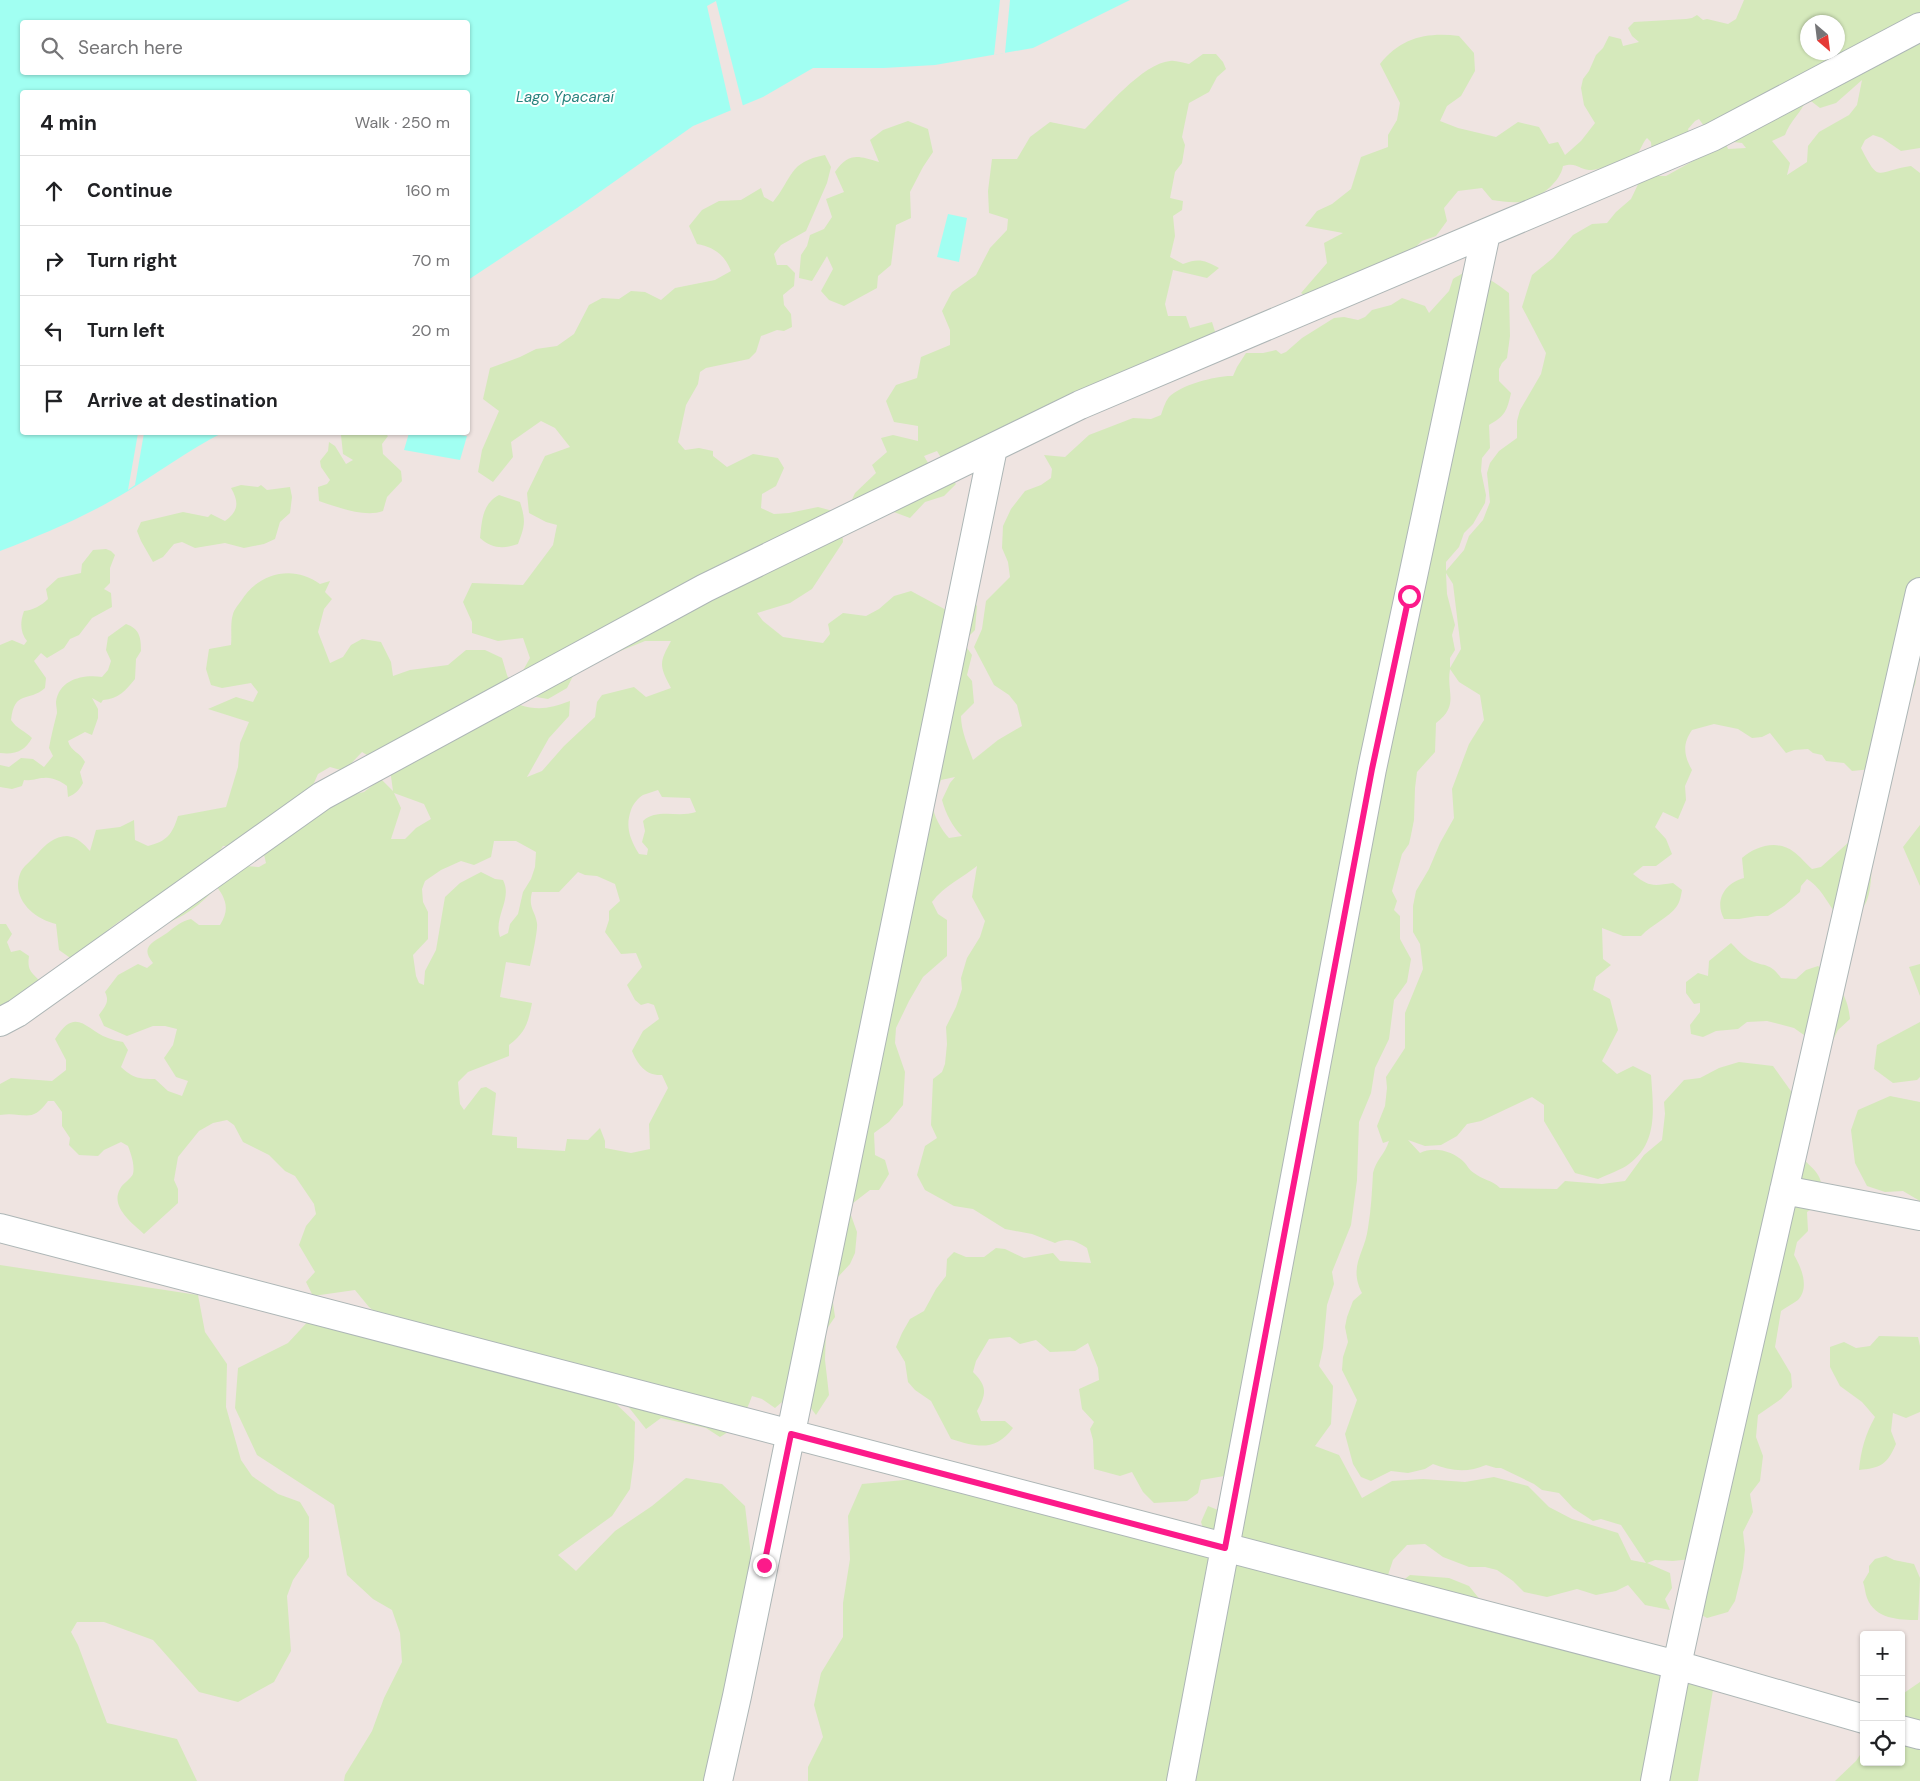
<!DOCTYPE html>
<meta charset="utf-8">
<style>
:root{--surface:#fff;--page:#f2f2f2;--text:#202124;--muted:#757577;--line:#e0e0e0}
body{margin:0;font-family:"DM Sans",sans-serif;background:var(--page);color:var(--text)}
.controls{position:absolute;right:15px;bottom:15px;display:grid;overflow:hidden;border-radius:5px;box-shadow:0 1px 4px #0004}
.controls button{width:45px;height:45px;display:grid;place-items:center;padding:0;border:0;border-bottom:1px solid var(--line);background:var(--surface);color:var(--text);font:25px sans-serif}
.compass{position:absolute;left:1800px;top:15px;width:45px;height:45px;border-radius:50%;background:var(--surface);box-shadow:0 1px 4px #0004;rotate:152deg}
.stop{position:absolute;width:15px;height:15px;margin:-11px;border:4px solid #fc1a8a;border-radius:50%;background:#fff}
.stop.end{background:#fc1a8a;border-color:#fff;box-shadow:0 1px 5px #0008}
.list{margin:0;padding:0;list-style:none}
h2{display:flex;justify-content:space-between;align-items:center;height:65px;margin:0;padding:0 20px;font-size:21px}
h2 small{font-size:16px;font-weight:400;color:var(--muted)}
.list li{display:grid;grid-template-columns:32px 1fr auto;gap:15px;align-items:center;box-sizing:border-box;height:70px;padding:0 20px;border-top:1px solid var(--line)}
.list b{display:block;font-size:19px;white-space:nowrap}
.list em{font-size:16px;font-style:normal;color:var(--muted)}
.icon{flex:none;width:28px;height:28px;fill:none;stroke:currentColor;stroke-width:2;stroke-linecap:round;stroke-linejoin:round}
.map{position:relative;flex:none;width:1920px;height:1781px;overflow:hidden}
.search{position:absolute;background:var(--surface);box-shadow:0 1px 4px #0004;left:20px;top:20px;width:450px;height:55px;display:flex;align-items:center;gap:12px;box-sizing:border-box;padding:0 18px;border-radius:5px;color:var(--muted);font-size:19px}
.panel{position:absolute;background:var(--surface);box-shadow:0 1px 4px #0004;left:20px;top:90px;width:450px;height:345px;border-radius:5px}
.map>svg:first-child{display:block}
.green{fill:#d5e9bb;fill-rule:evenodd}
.water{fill:#a1fff2;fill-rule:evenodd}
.pier{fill:#efe4e1}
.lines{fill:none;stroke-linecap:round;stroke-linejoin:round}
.street-casing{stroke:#adb6b6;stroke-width:30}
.street{stroke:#fff;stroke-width:28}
.route{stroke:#fc1a8a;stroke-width:6}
.labels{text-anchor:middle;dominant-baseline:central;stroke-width:4;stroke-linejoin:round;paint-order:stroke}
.water-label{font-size:15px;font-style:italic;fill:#27837e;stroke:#fff}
</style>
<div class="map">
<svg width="1920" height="1781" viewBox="0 0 1920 1781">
<rect width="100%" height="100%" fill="#efe4e1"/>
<path class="green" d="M1744 0H1920V148L1901 151 1882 138 1873 135 1865 140 1861 148C1880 185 1876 171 1911 166L1920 173V637C1919 647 1917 657 1916 667 1915 681 1919 685 1906 696 1904 706 1901 717 1900 728 1897 743 1902 754 1891 767L1852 771 1844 763 1826 761 1822 755 1813 753 1808 749 1794 750 1786 753 1770 733 1762 737 1752 738 1738 729 1714 724 1692 730C1682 744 1684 756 1692 770L1685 786 1686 800 1678 819 1663 812 1655 827 1666 839 1672 854 1656 866H1643L1633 874C1649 887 1653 886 1673 883L1682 890C1681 895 1680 902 1677 906 1669 918 1652 924 1641 936H1623L1602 928 1603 959 1611 965 1596 977 1593 990 1610 999 1618 1030 1602 1061 1617 1074 1633 1066 1651 1075C1653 1107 1659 1142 1629 1164 1621 1170 1608 1174 1598 1179L1575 1173 1544 1121V1105L1532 1097 1481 1121 1467 1124 1457 1136 1441 1145 1425 1146 1408 1140 1420 1153C1434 1146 1453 1151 1464 1162 1467 1165 1469 1170 1474 1173 1483 1180 1492 1180 1500 1188L1557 1189 1565 1181 1602 1184 1625 1181 1644 1155 1662 1140 1665 1114 1664 1102 1684 1080 1700 1078 1719 1068 1739 1062 1773 1066 1798 1101 1799 1154C1804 1161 1813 1167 1818 1175 1826 1188 1820 1205 1807 1212L1808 1231 1797 1242 1794 1255C1801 1267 1810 1287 1798 1300 1793 1304 1786 1307 1781 1311L1775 1347 1791 1374 1792 1387 1781 1399 1758 1415 1756 1437 1763 1456 1760 1481 1750 1494 1753 1512 1743 1532 1745 1550 1743 1568 1735 1601 1728 1612 1707 1618 1698 1613 1691 1559 1673 1561 1655 1560 1647 1563 1670 1573 1672 1588 1665 1599 1670 1610 1645 1605 1628 1585 1616 1591 1596 1595 1577 1589 1547 1597 1524 1592 1513 1581 1497 1570 1485 1567H1469L1443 1557 1425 1544 1407 1545 1393 1560 1385 1584 1354 1597C1380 1599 1391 1590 1410 1575L1449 1578 1469 1586 1490 1612 1574 1624 1713 1690 1698 1781H808V1767L823 1737 814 1705 821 1673 843 1637V1603L850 1559 848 1516 862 1484 925 1478 1205 1534 1201 1522 1208 1506 1218 1510 1223 1500 1230 1475 1201 1480 1198 1493 1187 1501 1154 1503 1143 1492 1132 1472 1120 1476 1094 1469 1093 1440 1090 1429 1094 1422 1082 1409 1079 1389 1099 1380 1098 1368 1088 1343 1075 1351 1050 1352 1036 1340 1020 1344 1010 1337 989 1339 976 1361 973 1372C987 1386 987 1393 977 1411L981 1421H1005L1013 1428C995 1452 977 1447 951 1439L931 1401 915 1390 908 1382 905 1362 896 1347 902 1333 910 1319 924 1311 936 1289 946 1276 947 1259 954 1252 966 1257H984L996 1248 1005 1249 1024 1258 1053 1253 1060 1261 1091 1263 1087 1248C1076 1241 1068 1237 1055 1243L1032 1234 1005 1229 973 1209 954 1206 925 1190 917 1175 925 1146 937 1138 931 1125 933 1079 942 1072 945 1064 947 1044 946 1027 956 1007 962 989 961 978 967 958 980 937 985 921 972 897 977 866C962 878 944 886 932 902L938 914 947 920V956L923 977 909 1001 896 1028 895 1043 905 1072 903 1105 889 1122 874 1133 875 1155 885 1160 889 1174 879 1190H870L848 1207 857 1232 855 1253 850 1264 838 1277 831 1289 835 1317 826 1330 825 1360 829 1395 816 1415 810 1407 789 1396 775 1408 762 1399 752 1396C746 1414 736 1428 720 1437L706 1428 661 1418 646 1429 623 1400 521 1376 614 1402 635 1422 634 1459 630 1489 612 1516 558 1555 576 1571 615 1531 652 1506 686 1478 722 1484 745 1506 754 1580 705 1781H344L345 1775 372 1731 384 1698 402 1662 400 1633 392 1610 373 1599 347 1575 334 1505 257 1455 235 1408 238 1368 288 1343 313 1316 384 1319 369 1307 355 1290 313 1296 306 1282 315 1272 299 1245 306 1226 316 1214 314 1204 295 1176 285 1171 269 1155 243 1142 234 1125 227 1120 213 1123 199 1131 178 1157 174 1180 178 1189V1203L144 1234C132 1223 110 1207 120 1189 123 1183 131 1179 133 1174 135 1165 131 1154 128 1146L121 1142 104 1150 98 1156 79 1155 69 1145 70 1138 62 1126V1112L54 1101H48C31 1125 24 1111 0 1115V1084L11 1078 52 1081 66 1070V1060L55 1039C76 1005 86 1030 108 1038 113 1040 118 1041 123 1042L128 1050 121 1067C133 1078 139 1079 155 1079L168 1091 182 1096 188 1081 176 1077 164 1058 173 1045 177 1029 165 1026H153L127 1036 104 1026 99 1015C105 1006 110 1002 105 992L118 975 138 964 147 968 153 963C139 946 154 942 167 933 175 927 181 921 191 919L199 925H220C231 908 225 897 214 883L245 866 259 867 266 863 262 846 343 797 364 792 381 779 393 791 390 769 362 752 344 771 330 767 318 774 309 794 253 845 223 846 211 864 212 892C195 910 173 924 149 928L137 921 121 920 109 929 104 942 76 962 59 950 56 924C34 919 11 899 20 874 22 867 33 859 38 853 45 845 55 836 67 836 77 837 84 844 90 851L96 830 120 827 134 820 135 840 148 846C167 841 172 835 178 816L226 807 238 767 240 743 249 722 208 709 236 697 253 702 258 692 251 683 222 688 211 685 206 669 209 649 231 645C232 636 230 623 233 614 234 610 238 605 241 601 258 573 293 564 320 584L330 581 325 592 332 599 324 609 318 632 330 663 343 657 351 645 362 639 381 642 391 662 393 676 410 670 448 665 466 650H485L502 658 507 675 520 705C539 711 551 708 570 701L569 716 549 738 527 777 542 771 564 746 595 717 597 702 602 695 634 687 646 697 671 688C659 665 659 663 671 641H645L588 664 573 676 567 688 548 699 530 696 521 674 530 658 523 638 498 641 472 633V622L463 602 472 583 523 585 553 545 557 525 546 522 529 513 527 493 545 456 570 447 555 428 541 421 511 442 513 457 493 482 478 472 482 450 499 411 483 399 490 368 520 357 536 349 557 346 574 334 589 305 602 298 619 299 631 291 645 292 661 300 675 288 715 280 731 271C725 255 714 247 697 244L689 226 702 210 719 201 741 200 761 188 764 197 773 202C793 178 788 162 825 155L831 167 827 183 806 231 781 245 774 254 777 265H787L795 273 794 286 783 295 784 305 791 314 792 327 784 331 777 330 761 336 756 352 749 359 706 368 700 372 698 384 686 405 678 442 685 450 699 448 713 451V456L727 467 753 454 778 458 784 468 776 486 762 494 761 508 774 514 789 513 818 507 833 511 841 521 843 542 812 589 790 603 757 613 763 621 783 637 823 643 830 634 828 624 843 613 866 616 879 609 894 596 911 591 948 611 970 597 977 606 975 630 966 639 967 648 972 655 967 675 972 681 974 703 961 716C961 731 968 746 973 760L998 740 1022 726 1017 705 1009 695 994 685 974 647 982 629 986 601 1010 577 1008 562 1002 548 1003 526 1011 509 1025 491 1041 485 1051 478 1052 469 1044 455 1065 457 1089 435 1133 418 1151 419 1161 415C1163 409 1165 402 1169 397 1180 385 1218 375 1233 376L1237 367 1246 353H1263L1276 350 1281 354 1286 352 1302 338 1334 318 1344 317 1358 320 1365 317 1372 310 1391 305 1402 298 1425 306 1429 313 1449 291 1453 279C1456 277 1461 274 1464 273 1481 271 1497 284 1509 293L1510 336 1507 358 1502 363 1499 369V381L1511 393C1507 411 1505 416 1489 425L1490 448 1482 458 1481 471 1486 495 1485 503 1473 524 1464 533 1459 547 1446 562V571L1464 550 1469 536 1483 520 1490 502 1487 473 1490 463 1499 451 1517 438V421L1520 410 1541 374 1546 353 1522 307 1532 275 1553 258 1573 235 1592 224 1607 223 1616 212 1631 199 1642 176H1666L1693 161 1704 151 1706 129 1699 119 1695 121 1688 129 1693 145 1652 154 1651 142 1647 138C1642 143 1640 153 1634 157 1630 161 1594 171 1589 170 1578 169 1577 162 1563 166 1560 183 1538 200 1520 202 1511 203 1501 201 1492 200L1482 188 1458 191 1444 208 1447 221 1436 236 1422 241 1409 253 1398 280 1383 292 1360 286 1319 304 1301 293 1327 263 1324 243 1343 233 1305 226 1317 211 1332 204 1351 189 1361 157 1388 147V135L1397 120 1400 103 1380 64C1401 38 1426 32 1459 36L1474 53 1475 71 1461 96 1447 106 1440 121 1458 128 1496 137 1518 122 1539 127 1549 144 1558 142 1565 155 1581 141 1595 123 1584 105 1581 88 1583 79 1589 71 1596 55 1603 48 1609 36 1621 39 1623 46 1639 42 1632 36 1628 28 1634 22 1686 19 1692 18 1697 15 1703 20 1707 19 1728 24 1736 19ZM1808 22H1838V52H1808ZM1862 80 1857 105 1849 115 1819 132 1808 146 1807 162 1787 175 1790 163 1772 141 1785 135C1790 121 1802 112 1807 98L1820 108 1836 103ZM1725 141 1742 143 1746 148 1728 149ZM1446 573 1453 584 1461 649 1450 668V658L1455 650 1452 635 1455 625 1447 594ZM1450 669 1459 682 1480 695 1484 720 1469 744 1452 789 1454 818 1440 843 1429 869 1416 891 1413 906V932L1420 944 1423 969 1405 1013V1048L1386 1077 1387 1088 1385 1106 1377 1126 1383 1143 1389 1141C1385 1154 1376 1160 1373 1173 1372 1192 1371 1210 1368 1228 1365 1253 1348 1266 1362 1293L1353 1301 1347 1317 1345 1327 1348 1342 1343 1357 1342 1370 1357 1400 1345 1434 1353 1464 1361 1477 1371 1481 1391 1471 1408 1473 1425 1469 1433 1464C1450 1471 1468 1473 1486 1465L1496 1468H1501L1534 1484 1542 1490 1559 1493 1573 1508 1593 1521 1601 1519 1621 1525 1646 1563 1631 1560 1618 1533 1572 1519 1549 1507 1528 1486 1494 1477 1465 1482 1423 1479 1392 1481 1362 1498 1339 1455 1315 1446 1331 1424 1333 1386 1319 1366 1323 1348 1327 1305 1334 1284 1332 1272 1351 1225 1357 1180 1359 1122 1371 1093 1375 1068 1389 1039 1394 1000 1407 982 1411 959 1400 939V916L1394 910 1397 901 1392 891 1402 854 1409 844 1411 835 1414 820 1415 788 1417 772 1435 752 1436 723C1460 705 1446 693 1450 669ZM955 777 950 783 942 800C946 814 952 826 962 836L949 838C941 829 931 813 933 800 934 794 939 787 941 780ZM658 790 662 797 690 798 696 812C678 818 657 808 643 821L645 831 642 842 648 849 647 855 639 854C630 839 625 827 631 810 633 804 638 798 643 795 648 793 653 792 658 790ZM394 793 424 804 431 819 416 828 405 839H391L401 808ZM494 841H516L536 852 535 867 531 879 523 892 518 914 510 924 508 933 500 937C493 917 513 899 503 880L495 879 481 872 460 883 445 897 436 950 425 971 424 985 419 983 416 976 413 955 428 939V912L423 902 422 889 425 881 441 870 461 861 474 865 491 857ZM578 872 585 875 597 876 615 884 620 901 609 911V920L605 932 621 954 636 953 642 967 627 985 635 1000 641 1005 648 1003 654 1005 659 1019 643 1031 632 1051C638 1065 646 1076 662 1075L668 1088 649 1124 650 1149 631 1153 605 1148V1141L600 1128 588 1140 567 1139 565 1151 517 1148V1137L492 1135 496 1093 486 1087 481 1088 464 1110 460 1104 458 1082 468 1072 509 1056V1045C526 1032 528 1023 532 1003L500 997 506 962 530 966C532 958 538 930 537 923 535 910 528 908 532 892H559Z
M1203 54H1216L1223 62 1226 69 1217 77 1209 92 1189 103 1182 137 1185 145 1182 163 1175 172 1170 198 1183 201 1182 210 1173 216 1175 236 1170 257 1183 264C1199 258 1204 260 1219 268L1207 278 1173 270 1165 304 1168 316H1186L1190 328 1212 322 1217 338 943 461 937 451 924 456 931 468 945 471 956 484 944 496 925 502 910 518 875 505 850 504 855 493 876 473 872 465 887 452 881 438 893 435 918 441V426L894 422 886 401 896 385 917 378 921 357 950 345V330L942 311 952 292 976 275 990 248 1007 230 1008 219 989 213 988 191 992 159H1017L1030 137 1050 122 1085 129C1104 110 1143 63 1170 61 1175 60 1183 63 1189 64Z
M908 121 928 129 933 152 923 167 910 192 911 218 896 225 891 265 878 276 877 288 844 306 829 300 821 291 833 269 827 256 812 281 799 278 801 255 807 246 810 235 824 229 832 217 826 199 844 192 835 172C849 152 858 156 879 162L870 140 883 130Z
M343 433H385L388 436 382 444 383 454 401 471 402 481 387 497 383 511C365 518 337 507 319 501L318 487 327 484 330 480 321 467 320 461 328 451 329 442 335 446 346 464 353 460 343 454 341 435Z
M241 485 258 487 261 485 267 490 290 487 292 497 290 513 280 522 275 539 264 544 244 548 225 543 195 548 182 542 174 544 163 557 153 562 141 541 137 531 141 522 183 512 208 517 211 514 225 521C239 511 239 502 231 488Z
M499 495 520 502C526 521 525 526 518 544 504 549 492 549 480 538 482 521 482 504 499 495Z
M106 549 111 551 115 555 110 568V583L104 589 111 593 112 607 92 618 79 635 70 639 64 648 47 658 41 653 34 661 46 678 45 688C28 703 15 689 11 720 17 729 25 731 32 738 25 751 15 755 0 753V645L12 640 24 645 27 641C20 632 20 622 24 611 33 610 41 606 48 599L46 589 58 578 81 573 82 564 93 550Z
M126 624C140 629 141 638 141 651L136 659 135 679C126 690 119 699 103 700L101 703 92 698 98 709V718L92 735 85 732 68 741C71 752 80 752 85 762L80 772 83 783C79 790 76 794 68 797L67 786C60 781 52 777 44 778 36 778 35 781 24 780L22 786 12 789 0 787V765L9 767 21 758 33 759 44 767 53 756 49 748C51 736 54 725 57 713 57 709 56 706 56 702 59 679 84 674 102 677L108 670 111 661 106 650 108 637Z
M1920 825V886L1903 847Z
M1850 841 1870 851C1873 865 1872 865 1871 879 1869 902 1865 913 1841 919 1827 905 1824 890 1807 879L1801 886 1800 892 1784 906 1768 916H1757L1739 919H1724C1714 900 1725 883 1744 878L1742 858C1756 846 1777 839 1794 852 1800 856 1806 864 1812 869L1821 867Z
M0 924H6L12 934 7 942 11 952 20 950 29 956C26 976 37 973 44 988L8 1031 0 1036Z
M1731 943C1736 948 1742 955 1748 959 1764 968 1769 961 1781 978L1796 979 1806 970 1818 966C1836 979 1848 995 1850 1019L1838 1030 1833 1040 1821 1047 1794 1028 1767 1021 1747 1022 1738 1029 1716 1031 1703 1037 1691 1034 1690 1025 1700 1012V1003L1694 1004 1686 993V982L1698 973 1708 976 1709 961Z
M1920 964V996L1909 967Z
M1920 1022V1077L1917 1080 1893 1083 1874 1069 1877 1045Z
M1890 1096 1920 1102V1201L1903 1191 1885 1192 1867 1186 1855 1163 1851 1130 1858 1110Z
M0 1265 198 1295 205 1332 227 1364 226 1407 241 1460 252 1476 278 1494 300 1502 309 1517V1557L293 1580 287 1596 291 1651 274 1682 238 1702 199 1692 153 1640 104 1622H77L71 1632 78 1645 107 1723 177 1739 197 1781H0Z
M1879 1336 1918 1337 1920 1346V1412L1906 1418 1893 1413 1891 1431 1896 1444C1887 1465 1880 1468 1859 1470 1861 1450 1865 1435 1875 1417L1862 1402 1840 1386 1830 1367V1347L1844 1342 1856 1348 1870 1346Z
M1886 1556 1894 1560 1914 1564 1920 1578 1918 1620C1899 1620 1875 1619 1867 1598 1865 1593 1865 1587 1863 1582L1869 1572V1566L1875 1559Z
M1920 1682V1781H1835L1856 1761 1864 1749V1762H1901V1695Z"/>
<path class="water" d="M0 0H1130L1033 48 935 65 884 68H813L763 97 693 126 577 208 468 280V92H22V432L222 433C189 450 159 472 128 491 87 516 44 534 0 551ZM22 22H468V72H22Z
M948 214 967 218 959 262 937 257Z
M409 433H446L467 436 460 460 404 450Z"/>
<path class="pier" d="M1000 0H1010L1005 53 994 55Z
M716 1 743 106 731 111 707 6Z
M138 433H144L135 485 128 490Z"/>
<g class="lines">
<defs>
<path id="street" d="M0 1022 17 1013 322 796 705 588 1080 405 1712 137 1920 27
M1784 1190 1920 1216
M0 1228 1677 1665 1864 1719
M1901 1730 1920 1735
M718 1781 737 1696 993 448
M1181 1781 1372 769 1486 233
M1655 1781 1677 1665 1693 1591 1920 592"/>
</defs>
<use href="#street" class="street-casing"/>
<use href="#street" class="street"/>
</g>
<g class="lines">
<path class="route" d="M764 1565 791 1434 1225 1548 1372 769 1409 596"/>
</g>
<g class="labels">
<g class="water-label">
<text x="565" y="97">Lago Ypacaraí</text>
</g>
</g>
</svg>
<div class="controls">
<button>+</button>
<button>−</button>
<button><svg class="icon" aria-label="locate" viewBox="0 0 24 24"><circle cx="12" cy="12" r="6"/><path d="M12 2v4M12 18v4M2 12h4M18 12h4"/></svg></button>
</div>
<svg class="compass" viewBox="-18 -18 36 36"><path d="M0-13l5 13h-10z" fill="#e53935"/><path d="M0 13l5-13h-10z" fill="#757577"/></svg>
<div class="stop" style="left:1409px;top:596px"></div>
<div class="stop end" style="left:764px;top:1565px"></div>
<div class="search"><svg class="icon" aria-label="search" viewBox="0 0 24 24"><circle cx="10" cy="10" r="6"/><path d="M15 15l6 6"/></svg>Search here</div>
<section class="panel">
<h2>4 min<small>Walk · 250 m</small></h2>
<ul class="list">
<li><svg class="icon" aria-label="ahead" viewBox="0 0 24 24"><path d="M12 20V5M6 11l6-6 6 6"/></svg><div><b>Continue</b></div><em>160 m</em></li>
<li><svg class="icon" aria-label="right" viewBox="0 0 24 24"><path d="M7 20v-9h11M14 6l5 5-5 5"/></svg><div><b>Turn right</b></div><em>70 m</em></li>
<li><svg class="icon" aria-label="left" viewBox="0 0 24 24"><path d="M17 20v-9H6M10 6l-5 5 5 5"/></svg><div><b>Turn left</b></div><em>20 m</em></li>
<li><svg class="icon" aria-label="arrive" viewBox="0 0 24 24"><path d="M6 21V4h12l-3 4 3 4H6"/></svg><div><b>Arrive at destination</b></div></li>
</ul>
</section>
</div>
